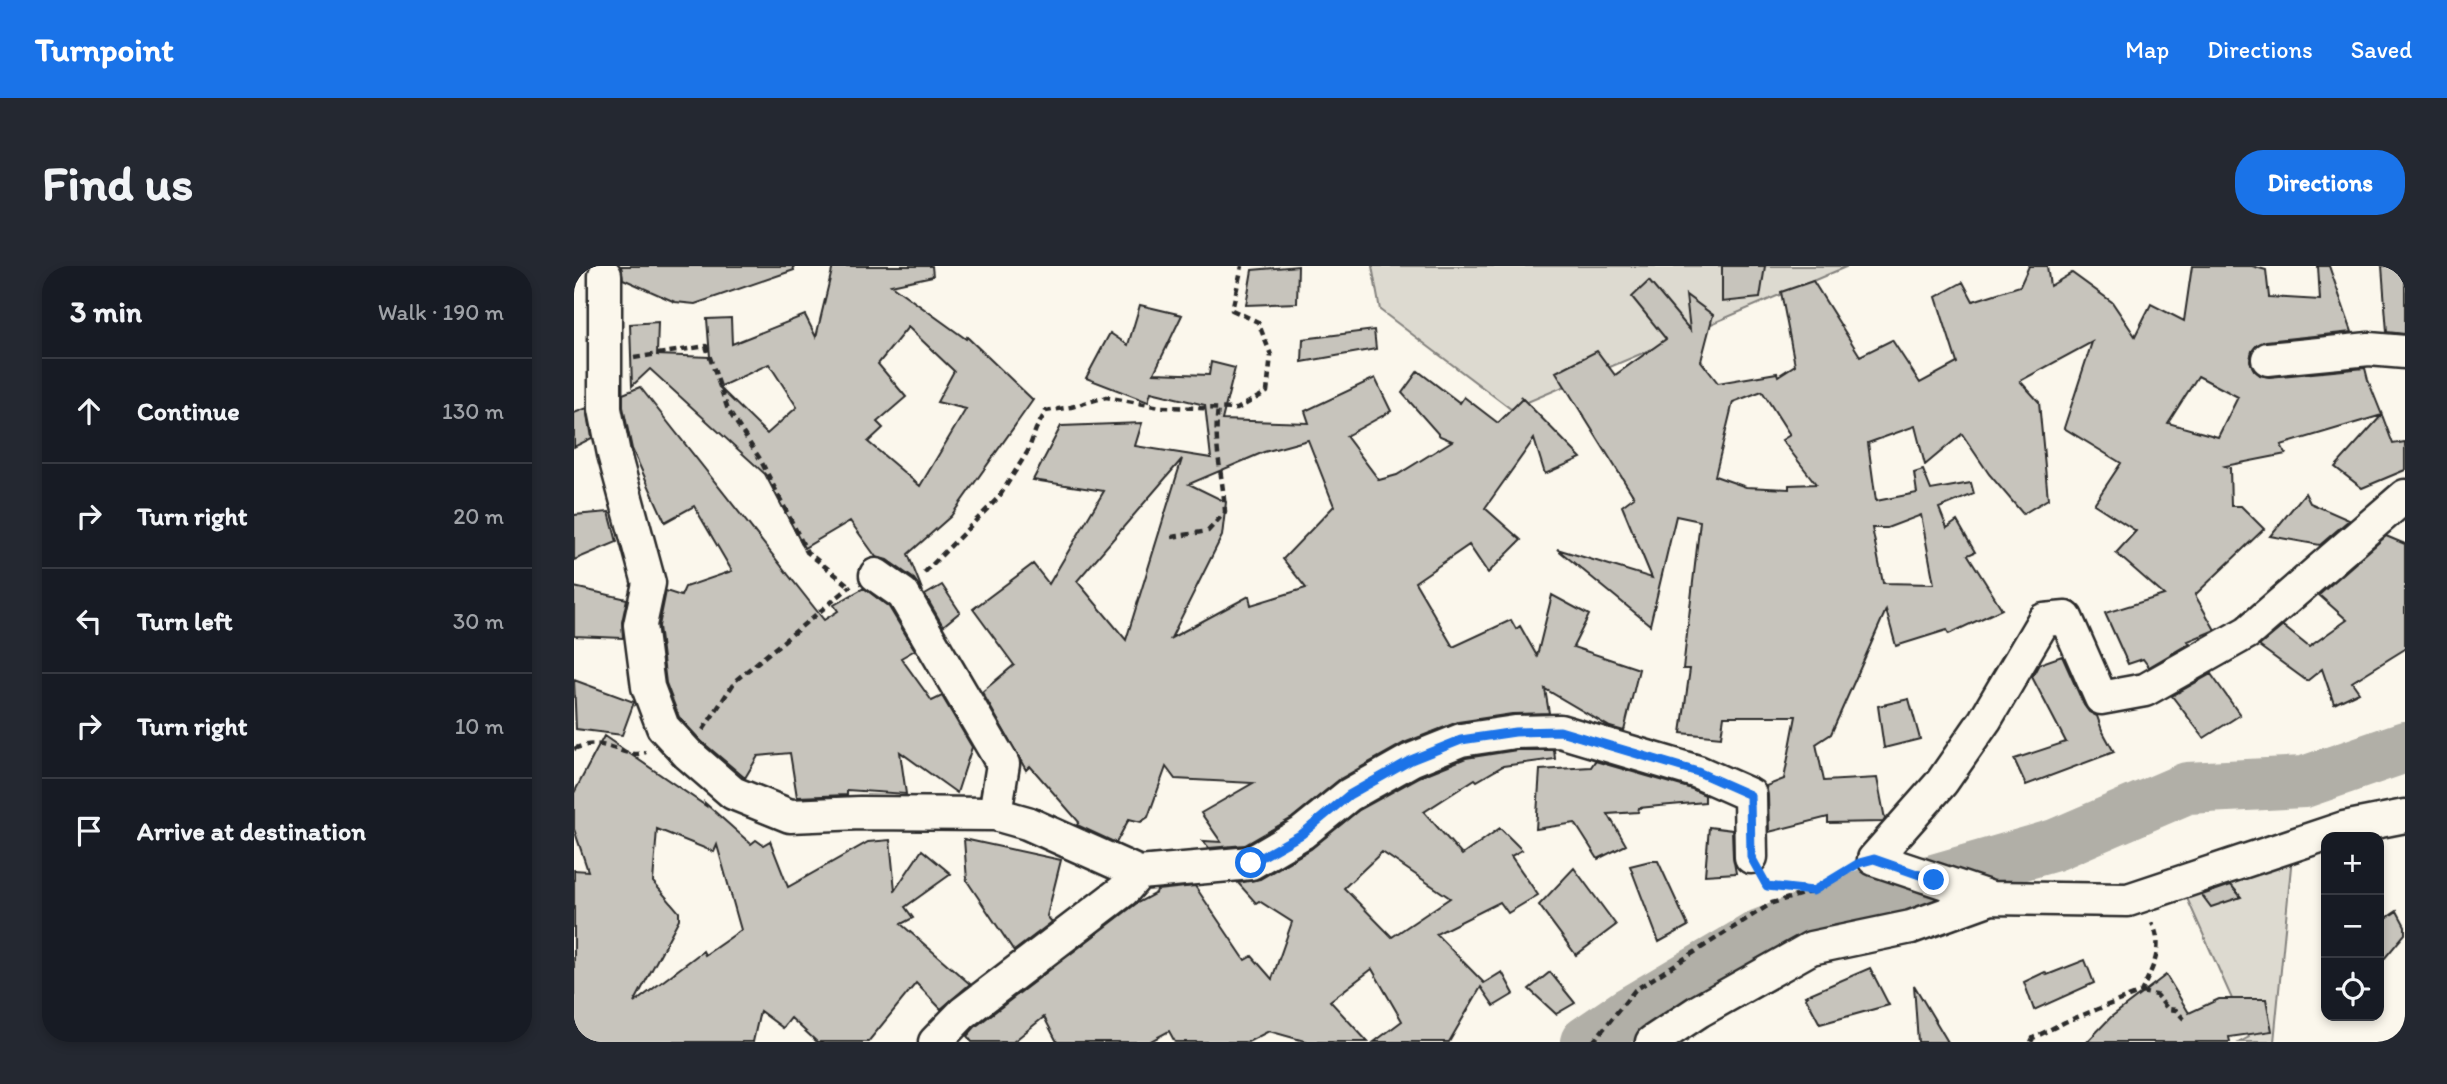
<!DOCTYPE html>
<meta charset="utf-8">
<style>
:root{--surface:#171b24;--page:#242831;--text:#f1f3f6;--muted:#9ea1a6;--line:#363941;--accent:#1a73e8}
body{margin:0;font-family:Itim,sans-serif;background:var(--page);color:var(--text)}
.controls{position:absolute;right:21px;bottom:21px;display:grid;overflow:hidden;border-radius:14px;box-shadow:0 4px 10px #0003}
.controls button{width:63px;height:63px;display:grid;place-items:center;padding:0;border:0;border-bottom:2px solid var(--line);background:var(--surface);color:var(--text);font:35px sans-serif}
.stop{position:absolute;width:21px;height:21px;margin:-16px;border:5px solid #1a73e8;border-radius:50%;background:#fff}
.stop.end{background:#1a73e8;border-color:#fff;box-shadow:0 2px 7px #0008}
.list{margin:0;padding:0;list-style:none}
h2{display:flex;justify-content:space-between;align-items:center;height:91px;margin:0;padding:0 28px;font-size:30px}
h2 small{font-size:23px;font-weight:400;color:var(--muted)}
.list li{display:grid;grid-template-columns:46px 1fr auto;gap:21px;align-items:center;box-sizing:border-box;height:105px;padding:0 28px;border-top:2px solid var(--line)}
.list b{display:block;font-size:26px;white-space:nowrap}
.list em{font-size:23px;font-style:normal;color:var(--muted)}
.icon{flex:none;width:38px;height:38px;fill:none;stroke:currentColor;stroke-width:2;stroke-linecap:round;stroke-linejoin:round}
.map{position:relative;flex:none;width:1831px;height:776px;overflow:hidden;border-radius:28px}
header{display:flex;align-items:center;gap:42px;box-sizing:border-box;height:98px;padding:0 35px;background:var(--accent);color:#fff}
header strong{font-size:33px}
nav{display:flex;gap:38px;margin-inline-start:auto;font-size:24px}
.intro{display:flex;align-items:center;justify-content:space-between;box-sizing:border-box;height:168px;padding:0 42px}
h1{margin:0;font-size:49px}
.button{padding:18px 32px;border-radius:28px;background:var(--accent);color:#fff;font-size:24px;font-weight:700}
main{display:flex;gap:42px;padding:0 42px}
aside{flex:1;background:var(--surface);border-radius:28px;box-shadow:0 4px 10px #0003}
.map>svg:first-child{display:block}
.green{fill:#dddad0;stroke:#84827e;stroke-width:2}
.lines{fill:none;stroke-linecap:round;stroke-linejoin:round}
.river{stroke:#b1afa7;stroke-width:52}
.building{fill:#c7c4bc;stroke:#2b2b2b;stroke-width:2;fill-rule:evenodd}
.street-casing{stroke:#2b2b2b;stroke-width:37}
.path{stroke:#2b2b2b;stroke-width:4.5;stroke-dasharray:7 5;stroke-linecap:butt}
.street{stroke:#fbf7ec;stroke-width:32}
.route{stroke:#1a73e8;stroke-width:9}
</style>
<header>
<strong>Turnpoint</strong>
<nav><a>Map</a><a>Directions</a><a>Saved</a></nav>
</header>
<div class="intro"><h1>Find us</h1><a class="button">Directions</a></div>
<main>
<aside>
<h2>3 min<small>Walk · 190 m</small></h2>
<ul class="list">
<li><svg class="icon" aria-label="ahead" viewBox="0 0 24 24"><path d="M12 20V5M6 11l6-6 6 6"/></svg><div><b>Continue</b></div><em>130 m</em></li>
<li><svg class="icon" aria-label="right" viewBox="0 0 24 24"><path d="M7 20v-9h11M14 6l5 5-5 5"/></svg><div><b>Turn right</b></div><em>20 m</em></li>
<li><svg class="icon" aria-label="left" viewBox="0 0 24 24"><path d="M17 20v-9H6M10 6l-5 5 5 5"/></svg><div><b>Turn left</b></div><em>30 m</em></li>
<li><svg class="icon" aria-label="right" viewBox="0 0 24 24"><path d="M7 20v-9h11M14 6l5 5-5 5"/></svg><div><b>Turn right</b></div><em>10 m</em></li>
<li><svg class="icon" aria-label="arrive" viewBox="0 0 24 24"><path d="M6 21V4h12l-3 4 3 4H6"/></svg><div><b>Arrive at destination</b></div></li>
</ul>
</aside>
<div class="map">
<svg width="1831" height="776" viewBox="0 0 1831 776">
<rect width="100%" height="100%" fill="#fbf7ec"/>
<filter id="ink" filterUnits="userSpaceOnUse"><feTurbulence type="fractalNoise" baseFrequency=".0143" numOctaves="2"/><feDisplacementMap in="SourceGraphic" scale="14" xChannelSelector="R" yChannelSelector="G"/><feConvolveMatrix kernelMatrix="1 2 1 2 8 2 1 2 1" color-interpolation-filters="sRGB"/></filter>
<g filter="url(#ink)">
<path class="green" d="M798 0H1274L937 143 806 44Z
M1719 580 1700 776H1666L1675 771 1604 612Z"/>
<g class="lines">
<path class="river" d="M1012 776 1056 746 1186 669 1296 627 1360 614 1481 579 1613 522 1730 516 1831 481"/>
</g>
<path class="building" d="M47 0H219L220 4 121 38 101 36 49 13Z
M259 0H358L359 10 317 19 392 73 393 71 459 134 377 250 334 288 349 326 340 313 313 294 302 291 276 255 230 282 191 208 76 103 58 120 56 58 84 56 83 89 136 91 133 53 157 52 158 78 231 49 242 71ZM334 61 380 105 363 136 392 143 346 220 294 176 309 162 303 156 332 131 304 98ZM195 98 223 141 193 168 145 121Z
M724 0 723 37 672 39 678 4Z
M1148 0H1191L1186 32 1148 36Z
M1455 0H1473L1476 20 1498 7 1538 36 1561 70 1577 38 1610 55 1618 0H1678L1692 4 1695 31 1746 34 1744 0H1755L1778 66 1692 75 1683 79 1678 85 1676 95 1680 104 1686 109 1695 111 1791 102 1794 114 1808 149 1707 179 1712 188 1651 200 1656 202 1657 240H1667L1690 263 1621 329 1641 364 1614 375 1616 377 1575 401 1569 393 1554 398 1531 347 1590 329 1542 287 1562 265 1520 238 1547 197 1490 162 1518 76 1446 115 1465 136 1474 233 1449 248 1415 208 1388 168 1351 199 1341 160 1294 177 1302 235 1343 227 1340 207 1349 204 1357 224 1397 217 1400 228 1365 242 1373 262 1383 255 1401 286 1394 289 1428 343 1375 368 1373 364 1322 380 1312 344 1257 468 1242 478 1250 515 1303 512 1311 553 1309 556 1254 557V551L1195 566 1194 529 1192 520 1210 513 1222 450H1150L1147 471 1107 467 1116 403H1109L1126 255 1102 250 1076 359 983 283 1078 312 1048 240 1060 231 982 106 1023 85 1041 109 1092 73 1058 31 1075 15 1116 64 1112 29 1139 49 1127 95 1144 117 1203 107 1204 110 1221 99 1207 26 1239 15 1286 90 1318 74 1346 117 1383 97 1362 31 1389 16 1399 35 1446 20ZM1624 110 1664 131 1644 171 1594 157ZM1188 125 1216 169 1208 174 1242 218 1215 219V223L1172 221 1141 210 1159 136ZM1347 249 1360 318 1309 317 1298 262H1313Z
M1808 0H1831V68L1813 66Z
M566 39 608 49 580 107 635 109 637 96 661 102 648 154 735 157 731 145 801 112 817 145 772 170 805 214 823 209 878 175 866 170 828 127 844 105 886 137 890 131 924 157 948 133 946 130 1007 192 971 208 960 173 911 242 947 274 914 307 895 279 841 316 879 381 937 354 942 363 946 360 963 390 978 329 1015 349 999 381 1065 403 1050 465 1036 461 971 423 975 447 938 448 884 456 830 477 766 513 718 552 671 579 635 582 629 575 647 576 627 547 679 517 601 513 592 501 574 551 567 556 555 553 542 577 503 559 505 556 456 500 452 504 408 426 440 399 399 343 459 298 475 318 530 225 459 214 487 160 568 157 561 180 637 192 631 139 577 126 574 136 512 112 536 67 554 79ZM734 174 760 240 709 293 732 322 677 339 675 330 597 372 648 270 652 236 615 218 690 186ZM608 193 602 212 552 374 503 315Z
M800 64 802 83 728 96 729 73Z
M66 121 250 354 264 345 260 339 290 322 315 341 341 384 327 392 358 435 368 430 398 481 383 527 326 486 332 528 273 524V529L223 531 216 487 184 490 171 512 127 475 105 451 92 417 85 360 92 325 107 330 111 321 158 305 120 240 91 256 58 183 49 141V128Z
M13 142 18 172 0 181V147Z
M1808 149 1819 178 1831 176V204L1788 222 1761 201Z
M1731 227 1736 237 1775 254 1746 279 1696 270Z
M35 246 43 276 0 294V249Z
M1812 270 1831 278V383L1778 416 1785 426 1760 438 1748 403 1733 415 1685 380 1709 360 1735 381 1773 354 1745 329Z
M368 319 386 346 369 360 351 329Z
M0 321 53 333 48 356 49 372 0 370Z
M1488 390 1510 439 1515 446 1523 450 1528 464 1540 486 1452 519 1440 493 1492 476 1458 411 1465 398Z
M1637 408 1666 449 1630 472 1598 430Z
M0 414 60 436 48 469 2 463Z
M1335 433 1346 473 1310 482 1304 440Z
M30 470 132 540 131 537 177 578 182 574 189 579 196 575 214 621 294 576 316 574 321 624 348 584 377 608 331 641 339 652 327 658 396 718 367 743 342 717 294 776H243L217 752 209 762 186 745 179 776H0V604L14 605 0 563V527ZM83 563 140 586 143 579 167 664 131 689 129 685 60 737 105 653V646L79 616Z
M943 484H980L981 493 929 500 903 515 901 513 850 546 888 589 926 562 948 584 937 590 964 629 934 647 926 636 862 668 910 717 928 706 940 728 920 740 907 721 875 776H800L828 755 798 703 756 735 794 776H734L695 765 674 776H601L595 765 575 776H483L470 751 439 776H398L393 770 401 761 563 637 582 627 583 624 621 620 671 694 678 690 698 713 718 656 685 635 682 637 664 617 686 613 737 583 785 544 845 511 892 492ZM808 586 876 632 818 671 770 622Z
M1021 495 1118 523 1131 529V536L1085 540 1065 542 1064 546 1034 548 1052 579 1024 593 1001 557 962 563 966 504 1017 501Z
M1135 561 1158 564 1159 591 1162 607 1131 609Z
M390 573 487 594 473 650 478 656 440 685 393 615Z
M1076 595H1084L1114 660 1085 676 1056 600Z
M1000 602 1042 659 1002 689 965 639Z
M1657 619 1667 631 1637 641 1628 629Z
M1823 645 1831 660V668L1805 699V657Z
M1511 694 1520 717 1460 744 1450 716 1471 706 1473 709Z
M1296 702 1315 739 1246 758 1231 730Z
M976 706 1001 737 982 748 955 723Z
M1592 709 1615 747 1645 733H1692L1698 765 1655 771 1656 776H1513L1537 751Z
M1340 719 1374 776H1344Z"/>
<g class="lines">
<defs>
<path id="street" d="M31 9V143L40 188 75 317 66 359 74 421 89 461 114 488 159 527 216 550 286 547 421 548 453 557 565 607 677 597 728 567 775 529 837 494 887 474 941 466 986 465 1124 506 1176 529 1177 591
M1694 93 1795 83 1831 86
M1831 230 1674 366 1571 424 1527 432 1492 352 1470 354 1411 454 1368 516 1300 593 1417 632 1554 634 1770 562 1831 550
M302 309 329 328 429 498 421 548
M361 776 389 747 550 624 565 607
M1078 776 1125 745 1237 682 1337 661 1417 632"/>
</defs>
<use href="#street" class="street-casing"/>
<path class="path" d="M60 92 132 80 154 144 186 193 233 286 273 318
M598 271 634 265 651 246C649 208 639 182 644 142
M350 307 425 231 454 185 462 163 472 145 497 141 532 131 586 141 663 143 693 126 697 89 684 56 658 44 668 0
M129 464 162 414 277 320
M0 483C33 468 49 495 72 486
M1191 616 1193 620 1239 625 1275 603
M1567 726 1582 729 1594 743 1602 744 1610 753
M1019 776 1061 724 1198 637 1239 625
M1457 776 1459 772 1491 756 1567 726C1578 703 1591 682 1578 657"/>
<use href="#street" class="street"/>
</g>
</g>
<g class="lines" filter="url(#ink)">
<path class="route" d="M677 597 728 568 775 529 837 494 887 474 941 466 986 465 1124 506 1176 529 1177 591 1193 620 1239 625 1285 597 1300 593 1360 614"/>
</g>
</svg>
<div class="controls">
<button>+</button>
<button>−</button>
<button><svg class="icon" aria-label="locate" viewBox="0 0 24 24"><circle cx="12" cy="12" r="6"/><path d="M12 2v4M12 18v4M2 12h4M18 12h4"/></svg></button>
</div>
<div class="stop" style="left:677px;top:597px"></div>
<div class="stop end" style="left:1360px;top:614px"></div>
</div>
</main>
